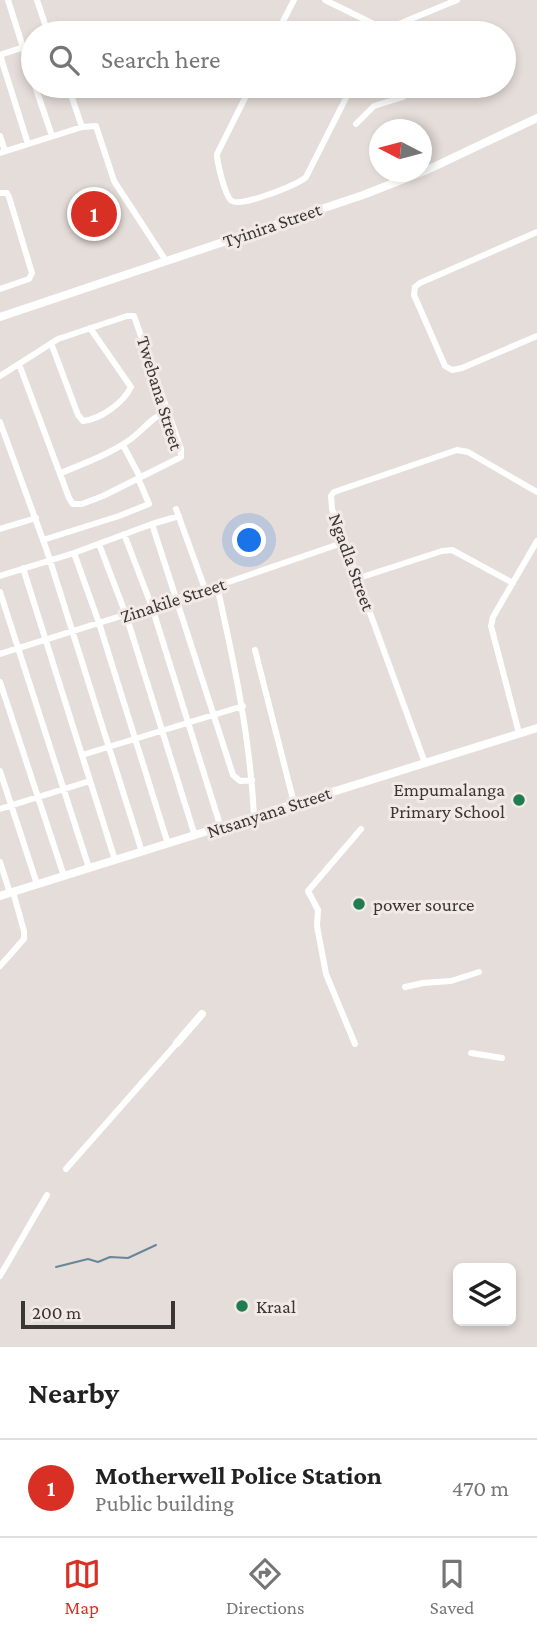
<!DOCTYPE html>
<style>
:root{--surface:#fff;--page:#f6f6f6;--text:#222;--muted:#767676;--line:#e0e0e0;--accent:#d93025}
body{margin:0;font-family:"Crimson Pro",serif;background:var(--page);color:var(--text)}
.controls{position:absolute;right:21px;bottom:21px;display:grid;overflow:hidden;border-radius:10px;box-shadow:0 4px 10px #0003}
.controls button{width:63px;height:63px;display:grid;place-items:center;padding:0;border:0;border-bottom:2px solid var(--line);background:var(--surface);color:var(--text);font:35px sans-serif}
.compass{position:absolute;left:369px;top:119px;width:63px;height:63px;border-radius:50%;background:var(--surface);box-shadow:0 4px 10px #0003;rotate:276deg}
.scale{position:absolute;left:21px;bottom:18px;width:154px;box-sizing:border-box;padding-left:7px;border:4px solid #393634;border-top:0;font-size:19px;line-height:24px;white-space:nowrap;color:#393634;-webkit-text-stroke:5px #f2eae6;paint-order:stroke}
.you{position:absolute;left:250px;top:541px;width:24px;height:24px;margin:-18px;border:5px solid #fff;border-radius:50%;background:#1a73e8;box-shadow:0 0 0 10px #1a73e833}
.badge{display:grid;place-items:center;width:46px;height:46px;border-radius:50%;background:var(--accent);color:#fff;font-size:23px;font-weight:700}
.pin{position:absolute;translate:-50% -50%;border:4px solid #fff;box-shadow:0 2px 7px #0006}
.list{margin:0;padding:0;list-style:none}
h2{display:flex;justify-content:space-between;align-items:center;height:91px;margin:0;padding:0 28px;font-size:30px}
h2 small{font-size:23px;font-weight:400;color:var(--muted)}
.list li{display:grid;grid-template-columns:46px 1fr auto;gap:21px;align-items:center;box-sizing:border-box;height:98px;padding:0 28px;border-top:2px solid var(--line)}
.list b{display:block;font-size:26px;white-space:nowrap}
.list p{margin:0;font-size:23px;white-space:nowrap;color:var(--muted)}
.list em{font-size:23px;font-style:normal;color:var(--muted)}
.icon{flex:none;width:38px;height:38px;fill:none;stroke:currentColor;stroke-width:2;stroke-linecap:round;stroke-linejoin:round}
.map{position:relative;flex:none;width:537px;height:1347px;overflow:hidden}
.search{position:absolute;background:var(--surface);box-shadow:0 4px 10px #0003;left:21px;right:21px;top:21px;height:77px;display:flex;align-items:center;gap:18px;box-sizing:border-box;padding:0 24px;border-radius:38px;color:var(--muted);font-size:26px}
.sheet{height:189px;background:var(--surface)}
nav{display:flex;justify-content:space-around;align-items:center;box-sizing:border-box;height:98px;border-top:2px solid var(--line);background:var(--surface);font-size:19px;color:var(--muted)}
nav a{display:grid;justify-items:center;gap:4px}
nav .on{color:var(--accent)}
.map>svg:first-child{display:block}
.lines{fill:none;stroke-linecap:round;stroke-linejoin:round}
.stream{stroke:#668797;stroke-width:2}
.minor{stroke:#fff;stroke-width:6}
.tertiary{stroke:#fff;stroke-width:8}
.poi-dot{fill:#227c51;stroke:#f2eae6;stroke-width:2.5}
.labels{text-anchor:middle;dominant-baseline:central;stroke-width:6;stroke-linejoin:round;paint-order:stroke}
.street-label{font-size:19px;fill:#393634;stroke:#f2eae6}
.poi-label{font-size:19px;fill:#393634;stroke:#f2eae6;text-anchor:start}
</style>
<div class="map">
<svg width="537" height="1347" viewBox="0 0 537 1347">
<rect width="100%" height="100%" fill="#e5ddd9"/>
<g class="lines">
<path class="stream" d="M56 1267 88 1259 98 1262 110 1257 128 1258 156 1245"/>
<path class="minor" d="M8 0 33 79
M37 0 48 33
M325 0 382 28 394 26 457 0
M277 33 294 0
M0 55 28 144
M0 55 33 44
M35 86 52 136
M68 86 82 127
M251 86 217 154C217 162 225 197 232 201 242 207 297 185 306 177L352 86
M356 124 374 106 403 97 406 86
M0 136 5 151
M0 153 82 127 96 126 114 181 166 261
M0 193H7L9 197 32 273 29 279 0 289
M537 232 420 283 415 287 414 295 445 366 452 370 462 368 537 336
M51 343 78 415 83 421C101 419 123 403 131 387L90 328
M0 376 58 339 127 316H134L181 449V457L103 496 82 504H73L69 498 19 364
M0 422 47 551 142 852
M123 445 140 477
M61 473C82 464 106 456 125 443 142 433 150 417 168 411
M176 509 205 589
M152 524 233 775 240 781 252 780
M0 529 36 518
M124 534 152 607 221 828
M43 540 119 516 149 504 138 478
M99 544 126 615 195 836
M74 553 99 623 168 844
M23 568 115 860
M0 576 74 553 152 524 179 516
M359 578 442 551 452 550 513 583
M217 586C234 662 250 737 254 816
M0 592 89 868
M255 650 294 803
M0 654 217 586 345 542
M0 682 64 876
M519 733 491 626 493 617 537 541
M82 755 243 706
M425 763 332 509 331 496 334 492 457 450 468 452 537 492
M0 771 37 884
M0 809 90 781
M0 862 10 893
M0 966 24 939V931L13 892
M405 987 423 983 451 981 479 972
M355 1044 326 974 317 926 318 910 308 891 361 829
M471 1053 502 1058
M66 1169 177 1043
M0 1276 47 1195"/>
<path class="tertiary" d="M0 317 363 195 427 170 537 118
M0 896 537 728
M177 1043 202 1014"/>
</g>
<g class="poi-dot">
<circle cx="519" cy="800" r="7"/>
<circle cx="359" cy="904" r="7"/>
<circle cx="242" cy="1306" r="7"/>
</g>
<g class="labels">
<g class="street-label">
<text transform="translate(272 225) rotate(-19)">Tyinira Street</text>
<text transform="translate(160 393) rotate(73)">Twebana Street</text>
<text transform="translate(352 562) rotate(70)">Ngadla Street</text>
<text transform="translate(173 600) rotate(-18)">Zinakile Street</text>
<text transform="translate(269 812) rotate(-18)">Ntsanyana Street</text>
</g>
<g class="poi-label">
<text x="505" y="789" text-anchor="end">Empumalanga<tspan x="505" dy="22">Primary School</tspan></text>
<text x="373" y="904">power source</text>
<text x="256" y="1306">Kraal</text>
</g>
</g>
</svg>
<div class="controls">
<button><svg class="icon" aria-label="layers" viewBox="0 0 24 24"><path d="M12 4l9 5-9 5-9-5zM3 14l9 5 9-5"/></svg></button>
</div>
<svg class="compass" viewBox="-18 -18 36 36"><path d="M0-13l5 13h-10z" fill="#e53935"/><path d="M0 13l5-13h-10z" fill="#767676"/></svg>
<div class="scale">200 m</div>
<div class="you"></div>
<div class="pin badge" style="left:94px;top:214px">1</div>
<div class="search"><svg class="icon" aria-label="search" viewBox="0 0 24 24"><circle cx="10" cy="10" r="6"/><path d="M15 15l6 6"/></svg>Search here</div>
</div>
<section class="sheet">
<h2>Nearby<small></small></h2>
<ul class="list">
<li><span class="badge">1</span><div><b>Motherwell Police Station</b><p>Public building</p></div><em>470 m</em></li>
</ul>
</section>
<nav>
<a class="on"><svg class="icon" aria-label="map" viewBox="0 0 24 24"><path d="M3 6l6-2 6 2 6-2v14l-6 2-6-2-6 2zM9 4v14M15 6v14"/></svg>Map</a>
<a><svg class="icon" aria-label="directions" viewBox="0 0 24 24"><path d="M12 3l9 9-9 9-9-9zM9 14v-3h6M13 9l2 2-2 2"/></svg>Directions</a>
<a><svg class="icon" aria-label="saved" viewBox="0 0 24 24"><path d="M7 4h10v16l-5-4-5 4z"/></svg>Saved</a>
</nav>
